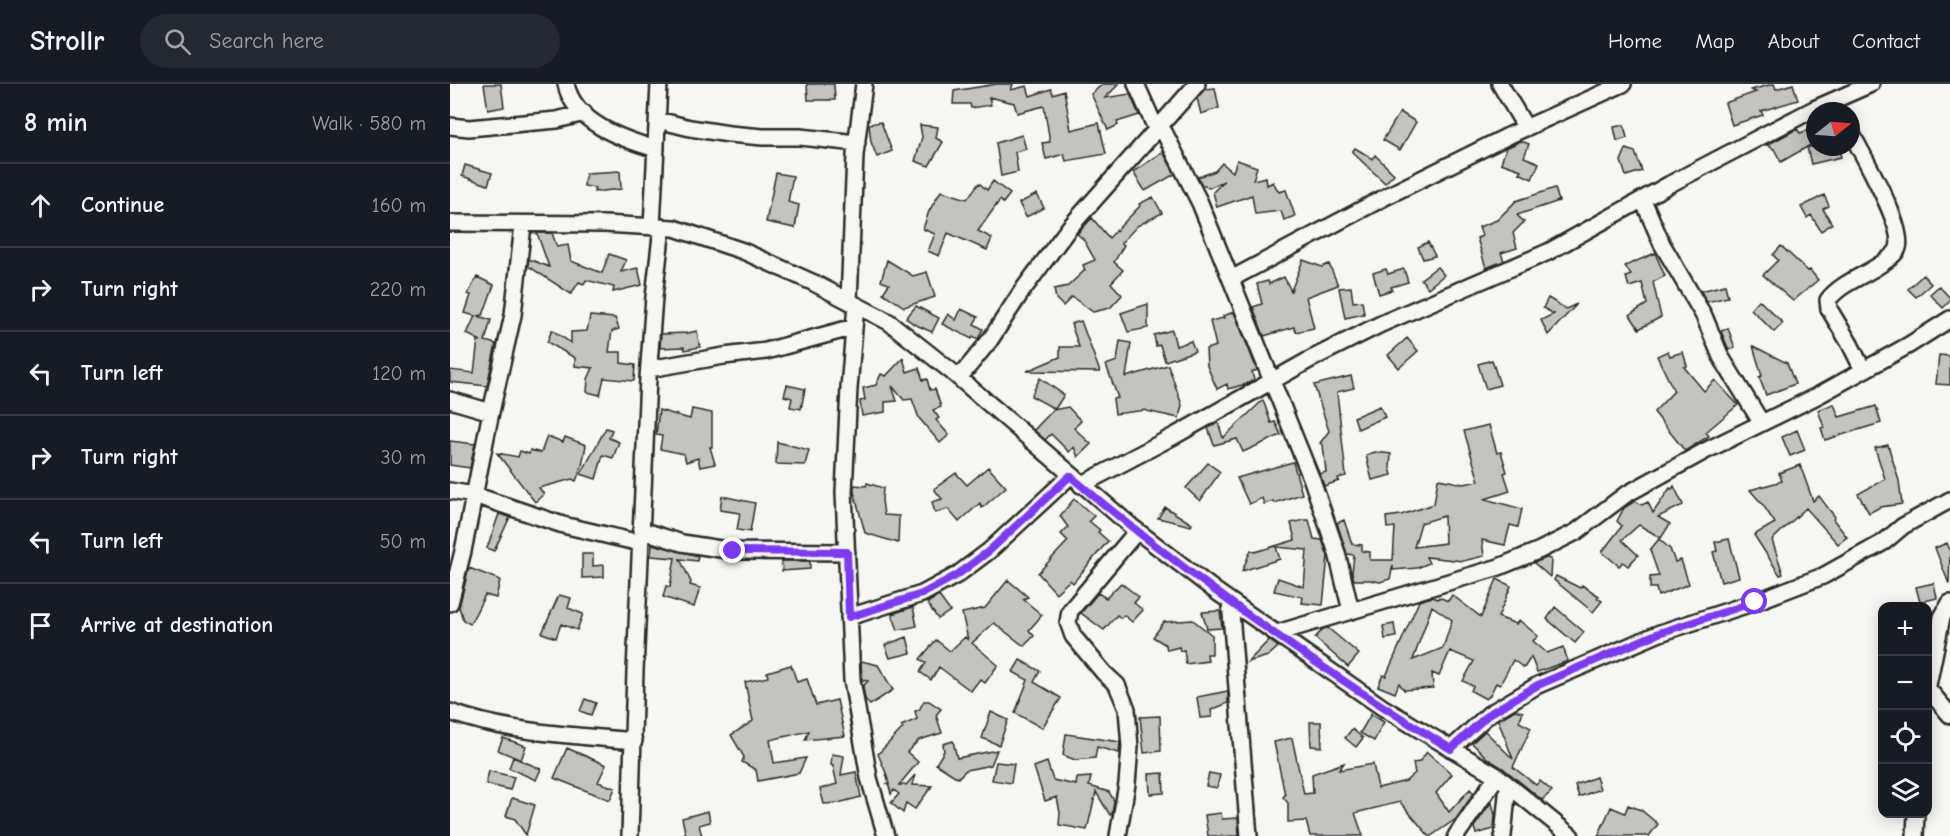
<!DOCTYPE html>
<meta charset="utf-8">
<style>
:root{--surface:#171b24;--page:#242831;--text:#f1f3f6;--muted:#9ea1a6;--line:#363941}
body{margin:0;font-family:"Comic Neue",sans-serif;background:var(--page);color:var(--text)}
.controls{position:absolute;right:18px;bottom:18px;display:grid;overflow:hidden;border-radius:12px;box-shadow:0 3px 15px #0003}
.controls button{width:54px;height:54px;display:grid;place-items:center;padding:0;border:0;border-bottom:2px solid var(--line);background:var(--surface);color:var(--text);font:30px sans-serif}
.compass{position:absolute;left:1356px;top:18px;width:54px;height:54px;border-radius:50%;background:var(--surface);box-shadow:0 3px 15px #0003;rotate:73deg}
.stop{position:absolute;width:18px;height:18px;margin:-14px;border:4px solid #7c3aed;border-radius:50%;background:#fff}
.stop.end{background:#7c3aed;border-color:#fff;box-shadow:0 2px 6px #0008}
.list{margin:0;padding:0;list-style:none}
h2{display:flex;justify-content:space-between;align-items:center;height:78px;margin:0;padding:0 24px;font-size:26px}
h2 small{font-size:20px;font-weight:400;color:var(--muted)}
.list li{display:grid;grid-template-columns:39px 1fr auto;gap:18px;align-items:center;box-sizing:border-box;height:84px;padding:0 24px;border-top:2px solid var(--line)}
.list b{display:block;font-size:22px;white-space:nowrap}
.list em{font-size:20px;font-style:normal;color:var(--muted)}
.icon{flex:none;width:33px;height:33px;fill:none;stroke:currentColor;stroke-width:2;stroke-linecap:round;stroke-linejoin:round}
.map{position:relative;flex:none;width:1500px;height:752px;overflow:hidden}
header{display:flex;align-items:center;gap:36px;box-sizing:border-box;height:84px;padding:0 30px;background:var(--surface);border-bottom:2px solid var(--line)}
header strong{font-size:28px}
nav{display:flex;gap:33px;margin-inline-start:auto;font-size:21px}
.search{width:420px;height:54px;background:var(--page);display:flex;align-items:center;gap:15px;box-sizing:border-box;padding:0 21px;border-radius:33px;color:var(--muted);font-size:22px}
main{display:flex}
aside{flex:1;background:var(--surface)}
.map>svg:first-child{display:block}
.building{fill:#c3c3c0;stroke:#2b2b2b;stroke-width:1.5;fill-rule:evenodd}
.lines{fill:none;stroke-linecap:round;stroke-linejoin:round}
.street-casing{stroke:#2b2b2b;stroke-width:20}
.street{stroke:#f6f6f2;stroke-width:15}
.route{stroke:#7c3aed;stroke-width:8}
</style>
<header>
<strong>Strollr</strong>
<div class="search"><svg class="icon" aria-label="search" viewBox="0 0 24 24"><circle cx="10" cy="10" r="6"/><path d="M15 15l6 6"/></svg>Search here</div>
<nav><a>Home</a><a>Map</a><a>About</a><a>Contact</a></nav>
</header>
<main>
<aside>
<h2>8 min<small>Walk · 580 m</small></h2>
<ul class="list">
<li><svg class="icon" aria-label="ahead" viewBox="0 0 24 24"><path d="M12 20V5M6 11l6-6 6 6"/></svg><div><b>Continue</b></div><em>160 m</em></li>
<li><svg class="icon" aria-label="right" viewBox="0 0 24 24"><path d="M7 20v-9h11M14 6l5 5-5 5"/></svg><div><b>Turn right</b></div><em>220 m</em></li>
<li><svg class="icon" aria-label="left" viewBox="0 0 24 24"><path d="M17 20v-9H6M10 6l-5 5 5 5"/></svg><div><b>Turn left</b></div><em>120 m</em></li>
<li><svg class="icon" aria-label="right" viewBox="0 0 24 24"><path d="M7 20v-9h11M14 6l5 5-5 5"/></svg><div><b>Turn right</b></div><em>30 m</em></li>
<li><svg class="icon" aria-label="left" viewBox="0 0 24 24"><path d="M17 20v-9H6M10 6l-5 5 5 5"/></svg><div><b>Turn left</b></div><em>50 m</em></li>
<li><svg class="icon" aria-label="arrive" viewBox="0 0 24 24"><path d="M6 21V4h12l-3 4 3 4H6"/></svg><div><b>Arrive at destination</b></div></li>
</ul>
</aside>
<div class="map">
<svg width="1500" height="752" viewBox="0 0 1500 752">
<rect width="100%" height="100%" fill="#f6f6f2"/>
<filter id="ink" filterUnits="userSpaceOnUse"><feTurbulence type="fractalNoise" baseFrequency=".0167" numOctaves="2"/><feDisplacementMap in="SourceGraphic" scale="12" xChannelSelector="R" yChannelSelector="G"/><feConvolveMatrix kernelMatrix="1 2 1 2 8 2 1 2 1" color-interpolation-filters="sRGB"/></filter>
<g filter="url(#ink)">
<path class="building" d="M34 0H51L54 23 38 26Z
M357 0H384L385 16H358Z
M547 0H563L561 6 577 2 580 12 601 5 603 10 614 6 621 46 649 39 656 70 616 77 614 70 596 75 592 59 600 58 594 22 567 29 564 19 539 13 541 21 521 24 520 20H503L504 7Z
M653 0H669L655 14 680 10 689 31 667 38 668 41 658 46 641 10Z
M1323 0H1324L1326 5 1343 0 1348 16 1311 27 1313 31 1282 41 1275 19 1306 8 1301 6Z
M765 4 769 24 751 30 747 14 755 5Z
M950 28 966 38 950 66 933 56Z
M431 38 442 67 427 73 421 58 419 40Z
M470 41 488 43 486 54 493 58 479 82 465 77 472 53Z
M1174 41 1177 54 1167 57 1164 43Z
M1365 44V58L1357 63H1388L1391 73 1361 80 1357 63 1331 78 1324 65 1317 61 1347 45 1350 49Z
M572 51 576 65 565 68 568 88 551 92 546 59Z
M1071 57 1079 60 1074 73 1089 79 1082 95 1069 89 1071 86 1051 79 1056 64Z
M905 64 923 75 925 71 944 90 935 99 902 68Z
M1176 65 1185 68 1192 87 1176 92 1171 77Z
M713 68 725 90 695 107 683 88Z
M787 76 807 83 803 96 816 93 817 101 823 98 829 108 836 106 845 132 834 136 831 127 805 130 802 111 767 123 763 108 774 97 759 104 752 101 748 93 765 87 772 79 783 88Z
M15 81 42 89 38 101 12 92Z
M170 87 171 105 144 108 145 104 134 102 136 89Z
M326 89 343 92 338 118 349 121 345 144 316 138Z
M543 97 560 110 553 119 550 116 528 147 542 154 537 166 498 149 489 172 478 167 485 150 473 145 479 127 491 107 517 115 529 99 537 106Z
M1105 104 1109 117 1067 131 1074 138 1063 149 1067 164 1051 169 1054 177 1036 184 1027 154 1032 152 1029 143 1047 136 1066 117Z
M587 110 594 124 576 133 569 119Z
M1374 111 1379 122 1373 125 1382 140 1371 147 1361 131 1357 134 1351 123Z
M703 113 712 129 687 142 671 159 674 161 664 178 673 186 661 199 672 211 660 224 643 228 622 213 613 222 606 215 604 205 618 202 635 186 633 181 645 176 633 155 627 150 642 134 659 154 690 122 689 120Z
M87 149H102L107 163 118 161 121 177 152 189 159 170 176 176 171 188 188 184 192 201 163 208 164 203 136 196 134 200 129 198 121 210 78 182 79 175 99 183Z
M978 158 985 172 973 175 968 163Z
M1331 162 1358 187 1360 186 1368 196 1343 217 1313 191 1328 176 1323 171Z
M1205 169 1215 192 1203 198 1211 233 1189 245 1180 231 1197 220 1192 199 1179 203 1176 193 1181 191 1175 182Z
M437 176 463 192 477 188 485 213 454 223 433 209 439 200 431 197Z
M853 176 872 183 879 180 888 201 856 213 864 244 846 248 844 243 814 252 803 223 812 220 807 200 818 197 819 200 834 193 841 207Z
M987 183 994 191 978 204 971 195Z
M936 185 938 190 954 185 958 198 941 203 942 206 929 210 923 189Z
M1473 191 1481 200 1466 213 1458 205Z
M27 193 44 201 33 231 28 232 41 236 35 257 46 260 37 302 0 298V286L24 289 28 256 31 257 17 250 25 232 15 229 21 211 18 210Z
M1275 201 1278 213 1257 218 1251 207Z
M1489 202 1500 214V217L1493 224 1480 210Z
M901 203 903 218 912 217 914 230 895 234 889 204Z
M1098 214 1116 225 1127 220 1098 251 1091 236 1104 230 1093 224Z
M1309 216 1333 239 1324 248 1301 225Z
M698 220V244L678 248 671 229Z
M466 222 489 234 482 248 464 240 456 234Z
M511 225 528 233 524 240 533 245 528 255 523 252 522 255 492 240 498 230 506 236Z
M784 228 807 286 802 288 804 296 796 300 778 305 777 300 767 305 757 282 756 265 766 262 760 237 774 234 773 232Z
M140 232 165 234 169 245 162 247 159 268H171V279L185 281 184 297 154 294 150 311 137 308 138 295 143 284 125 282V274L97 258 102 246 121 259V248L137 247Z
M631 237 650 288 577 287 610 273V263H629L621 240Z
M1278 244 1285 264 1279 266 1271 247Z
M722 246 726 262 741 257 745 267 715 277 710 261 706 262 704 251Z
M247 247 250 263 235 266 234 263 210 264 211 250 238 249Z
M957 254 968 267 949 284 938 271Z
M670 257 681 259 676 293 718 281 732 321 729 334 696 327V326L665 330 663 315 668 314 656 281 667 277Z
M1303 262 1337 279 1345 300 1316 311 1309 293 1312 292Z
M1218 267 1220 272 1233 268 1237 282 1234 283 1254 307 1265 296 1288 321 1256 348 1259 352 1235 367 1204 328 1224 307 1207 272Z
M1489 271 1500 272V301L1486 300Z
M453 274 457 288 469 284 473 296 477 295 480 306 485 305 491 323 483 326 489 334 486 336 499 351 490 359 469 334 462 315 454 316 442 302 447 317 435 318V328L412 332 410 317 415 316 413 304 426 301 431 290 436 292Z
M1042 276 1050 301 1036 305 1028 280Z
M901 292 904 304 887 308 896 392 888 394 889 397 874 402 870 390 876 388 873 361 870 359 879 347 864 301Z
M590 294 614 311 605 325 581 312Z
M337 301 355 305 351 325 340 323 342 314 334 312Z
M813 316 821 339 825 338 831 351 793 368 787 355 764 361 758 344 768 338 773 354Z
M1384 320 1389 333 1426 322 1431 339 1375 356 1371 344 1374 343 1368 326Z
M930 322 935 333 908 345 904 333Z
M618 323 631 337 624 344 641 360 628 373 624 363 619 368 601 350 595 356 584 346 603 326Z
M242 325 262 329V363H260L265 380 250 383 248 374 236 378 234 370 210 365 212 352 206 351 209 326 240 335Z
M1039 341 1047 369 1051 368 1057 388 1054 389 1060 407 1035 415 1072 425 1068 443 1060 441 1055 461 1032 456 1034 472 1013 477 976 473 979 479 967 484 943 486V481L940 495 930 498 920 496H904L902 489 904 471 897 470 887 439 894 436 902 460 912 461V467L920 468V476H943L945 443 937 444 936 433 951 431 984 420 988 395 1014 400 1029 397 1014 347ZM994 432 995 459 964 463 971 439Z
M156 344 162 346 159 354 169 358 163 374 153 371 146 395 131 390Z
M1347 346 1355 366 1340 372 1332 353Z
M97 352 113 358 115 353 136 361 132 382 126 397 122 395 89 404 94 410 85 418 47 369 68 373 70 367 79 370 80 366 91 369Z
M0 357 25 360 20 384 0 381Z
M327 358 359 366 355 381 326 380Z
M1438 361 1449 397 1452 420 1430 423 1419 429 1408 410 1435 395 1425 364Z
M925 368 941 370 940 384 942 391 922 396 916 371Z
M843 378 852 410 824 419 823 417 814 420 812 414 799 420 787 394Z
M758 379 770 388 750 417 736 404Z
M1350 381 1363 417 1369 412 1385 433 1383 435 1397 453 1388 460 1356 424 1322 456 1333 490 1330 491 1304 451 1325 439 1313 421 1300 406 1332 397 1329 389Z
M538 383 556 403 532 424 530 419 509 438 498 425 485 429 482 418 492 415 484 405 506 389 517 401Z
M417 399 433 404 432 416 434 431 449 432 448 459 415 449 404 408V401L416 402Z
M1224 402 1233 421 1208 433 1220 440 1211 454 1189 441 1172 456 1188 471 1178 482 1173 478 1169 482 1152 468 1172 442 1167 437 1174 424 1185 417 1192 421 1198 418 1203 429 1220 404 1222 405Z
M272 412 305 419 300 448 287 446 290 429 270 426Z
M624 415 644 432 639 437 650 446 648 448 658 457 623 499 620 496 606 509 588 489 618 457 611 450 618 443 610 432Z
M715 423 742 440 741 442 708 434Z
M49 430 60 433 44 467 37 464Z
M854 436H859L864 455 872 456 878 472 873 521 852 519 853 513 824 507 828 494 854 503 857 466 826 463 830 475 792 487 801 466 805 468 845 456 841 439Z
M1209 455 1220 465 1225 478 1231 476 1239 500 1208 512 1206 504H1200V493L1209 492 1200 466Z
M1279 455 1289 493 1271 498 1263 468 1267 467 1265 458Z
M1497 459 1500 467 1499 500 1485 464Z
M202 460 248 472 247 477 230 475 241 498 240 501 250 504 244 523 213 513 216 502 220 503 225 474 201 472Z
M132 470H143V482L154 481V493L132 494Z
M1096 474 1101 475 1100 493 1084 479Z
M331 477H360V485L332 487Z
M19 484 50 496 46 514 35 511 20 540 13 536 9 523Z
M1106 492 1130 504 1132 501 1149 512 1147 514 1152 517 1143 528 1104 496Z
M1047 495 1061 502 1048 533 1066 540 1069 536 1088 552 1083 557 1097 569 1113 563 1118 577 1087 588 1081 573 1074 584 1063 576 1050 601 1046 599 1040 611 1036 615 1021 607 1023 602 1013 597 1024 577 1000 567 989 592 982 589 983 604 954 606 949 599 945 609 928 602 933 591 936 592 969 517 982 513 988 515 989 513 998 517 1002 511 1031 533ZM982 522 1002 536 993 564 963 576Z
M558 496 578 513 573 515 592 531 579 546 584 552 574 562 544 539 522 559 548 581 535 599 530 595 521 607 489 583 481 596 470 588 476 579 470 575 486 556 500 567 515 553 518 556 512 529 535 524Z
M671 499 689 513 684 519 693 526 682 538 674 531 671 534 667 531 654 546 631 529 648 509 656 514Z
M1484 499 1487 514 1470 518 1466 503Z
M109 511 121 514 118 524 133 530 127 546 111 540 106 554 92 549Z
M489 512 500 527 488 535 477 519Z
M463 523 467 542 448 546 442 530Z
M1105 523 1134 548 1125 559 1097 535Z
M770 527 772 544 757 545 752 528Z
M743 536 762 551V570H757L758 577 736 580 734 566 730 567 729 563 717 566 716 561 703 553 714 538Z
M944 540 946 553 935 555 933 542Z
M878 544 909 570 898 583 865 554 873 545Z
M457 553 461 569 440 574 435 561Z
M819 556 828 563 818 572 798 578Z
M570 576 590 587 584 598 611 614 592 644 565 629 578 596 563 588Z
M411 577 428 581 443 606 420 621 415 615 413 602 418 597 412 596Z
M341 581 347 598 357 595 366 621 387 616 395 652 355 656 359 647 320 656 324 679 356 674 349 689 308 697 306 686 292 678 294 673 281 651 303 637 295 598 318 593 317 588Z
M778 607V619L761 626 762 633 750 634 747 613Z
M135 615 146 619 141 631 130 627Z
M474 617H479L491 625 486 631 492 649 469 656 457 668 468 678 449 701H456L465 691 462 701 482 702 465 725 456 719 453 729 441 719 449 710 444 706 441 710 439 702 437 700H439L436 689 428 670 453 644 451 642 467 635 465 627 469 626Z
M1065 626 1073 628 1069 638 1081 644 1063 683 1086 701 1090 697 1102 707 1092 716 1053 684 1038 675 1022 659 1035 647 1063 675 1048 636Z
M541 628 558 636 549 661 532 654Z
M921 630 934 638 924 657 910 649Z
M710 632 711 667 694 669 690 633Z
M860 638H871L872 663 861 662Z
M902 645 913 654 906 663 895 654Z
M616 650 670 658 669 669 647 663 645 674 625 676 613 671Z
M53 654 76 662 71 676 48 666Z
M842 654 854 710 863 709 862 690 894 679 889 686 923 680 928 704 956 697 965 689 963 679 969 678 977 668 1002 690 986 709 999 728 1020 705 1024 709 1006 735 981 752H979L950 718 905 729 913 752H860L856 737 838 738V719L833 713 835 711 824 658Z
M503 657 507 674 547 666 541 681 516 686 508 694 486 680 494 667 493 660Z
M117 664 156 681 148 698 165 704 160 716 104 694Z
M382 670 394 672 391 691 406 688 411 713 388 719 374 720 370 705 387 700 383 682 381 681Z
M63 673 91 685 86 696 59 684Z
M546 678 564 680 561 699 542 696Z
M597 678 603 696 626 701 627 694 641 693 639 702 659 708 664 717 662 730 660 731 646 708 637 746 609 741 610 729 607 713 595 717 584 683Z
M39 687 64 693 60 706 36 700Z
M713 689 714 709 700 710 699 690Z
M759 689 770 691 767 704 756 702Z
M1146 693 1150 705 1129 713 1125 701Z
M62 714 85 721 76 751 65 735 56 732Z
M1042 719 1045 731 1044 745 1026 750 1024 743 1040 720Z
M1178 721 1191 726 1208 740 1199 752H1148L1161 723 1175 729Z
M258 727 260 738 249 741 252 752H236L232 734Z
M771 729 772 735 788 734 789 752H758L755 731Z"/>
<g class="lines">
<defs>
<path id="street" d="M116 0C124 39 172 55 206 65
M686 0 707 47
M1050 0 1076 44
M208 36 240 44 279 50 313 53H350L407 59
M0 42 19 44 107 36 134 29
M711 42 750 119 862 396 887 469 901 527
M1401 48C1412 71 1455 142 1448 164 1446 170 1437 176 1431 180 1414 192 1391 199 1378 216L1379 225 1400 260 1413 286
M1193 116 1212 160 1254 232 1271 273 1311 338
M0 139 154 140 224 144 293 167 362 198 439 238 501 287 682 443 767 508 932 623 1047 692 1121 752
M202 143 209 0
M781 195 937 112 1060 51 1173 0
M399 217 405 71 414 0
M406 221 399 304 394 408 402 596 419 694 436 752
M199 285 274 272 316 267 404 243
M509 294 540 256 572 207 619 144 747 0
M0 316 41 328
M631 401 726 351 861 275 931 240 1098 168 1220 100 1364 25 1421 0
M0 407 24 411 113 441 190 459
M191 446 232 459 283 467 397 468
M780 517 799 752
M0 519 13 467 41 328 63 231 73 141
M399 533 472 510 507 491 539 467 620 392
M827 549 1049 483 1090 466 1126 448 1175 411 1255 367 1369 311 1459 261 1500 235
M1478 601 1492 533 1500 519
M1478 605 1500 631
M0 628C58 649 122 651 184 657
M1001 665 1039 630 1088 601 1210 549 1305 518 1373 492 1434 458 1453 442 1500 416
M180 752 185 587 198 294 204 213 212 143
M668 752 677 700 680 663 677 625 667 601 654 589 623 552 618 538 620 527 687 447
M1006 752 1047 692
M1053 752 1058 701
M1465 752 1466 730"/>
</defs>
<use href="#street" class="street-casing"/>
<use href="#street" class="street"/>
</g>
</g>
<g class="lines" filter="url(#ink)">
<path class="route" d="M283 467 397 468 399 533 472 510 507 491 539 467 620 392C739 493 868 584 1001 665L1039 630 1088 601 1209 549 1305 518"/>
</g>
</svg>
<div class="controls">
<button>+</button>
<button>−</button>
<button><svg class="icon" aria-label="locate" viewBox="0 0 24 24"><circle cx="12" cy="12" r="6"/><path d="M12 2v4M12 18v4M2 12h4M18 12h4"/></svg></button>
<button><svg class="icon" aria-label="layers" viewBox="0 0 24 24"><path d="M12 4l9 5-9 5-9-5zM3 14l9 5 9-5"/></svg></button>
</div>
<svg class="compass" viewBox="-18 -18 36 36"><path d="M0-13l5 13h-10z" fill="#e53935"/><path d="M0 13l5-13h-10z" fill="#9ea1a6"/></svg>
<div class="stop" style="left:1305px;top:518px"></div>
<div class="stop end" style="left:283px;top:467px"></div>
</div>
</main>
